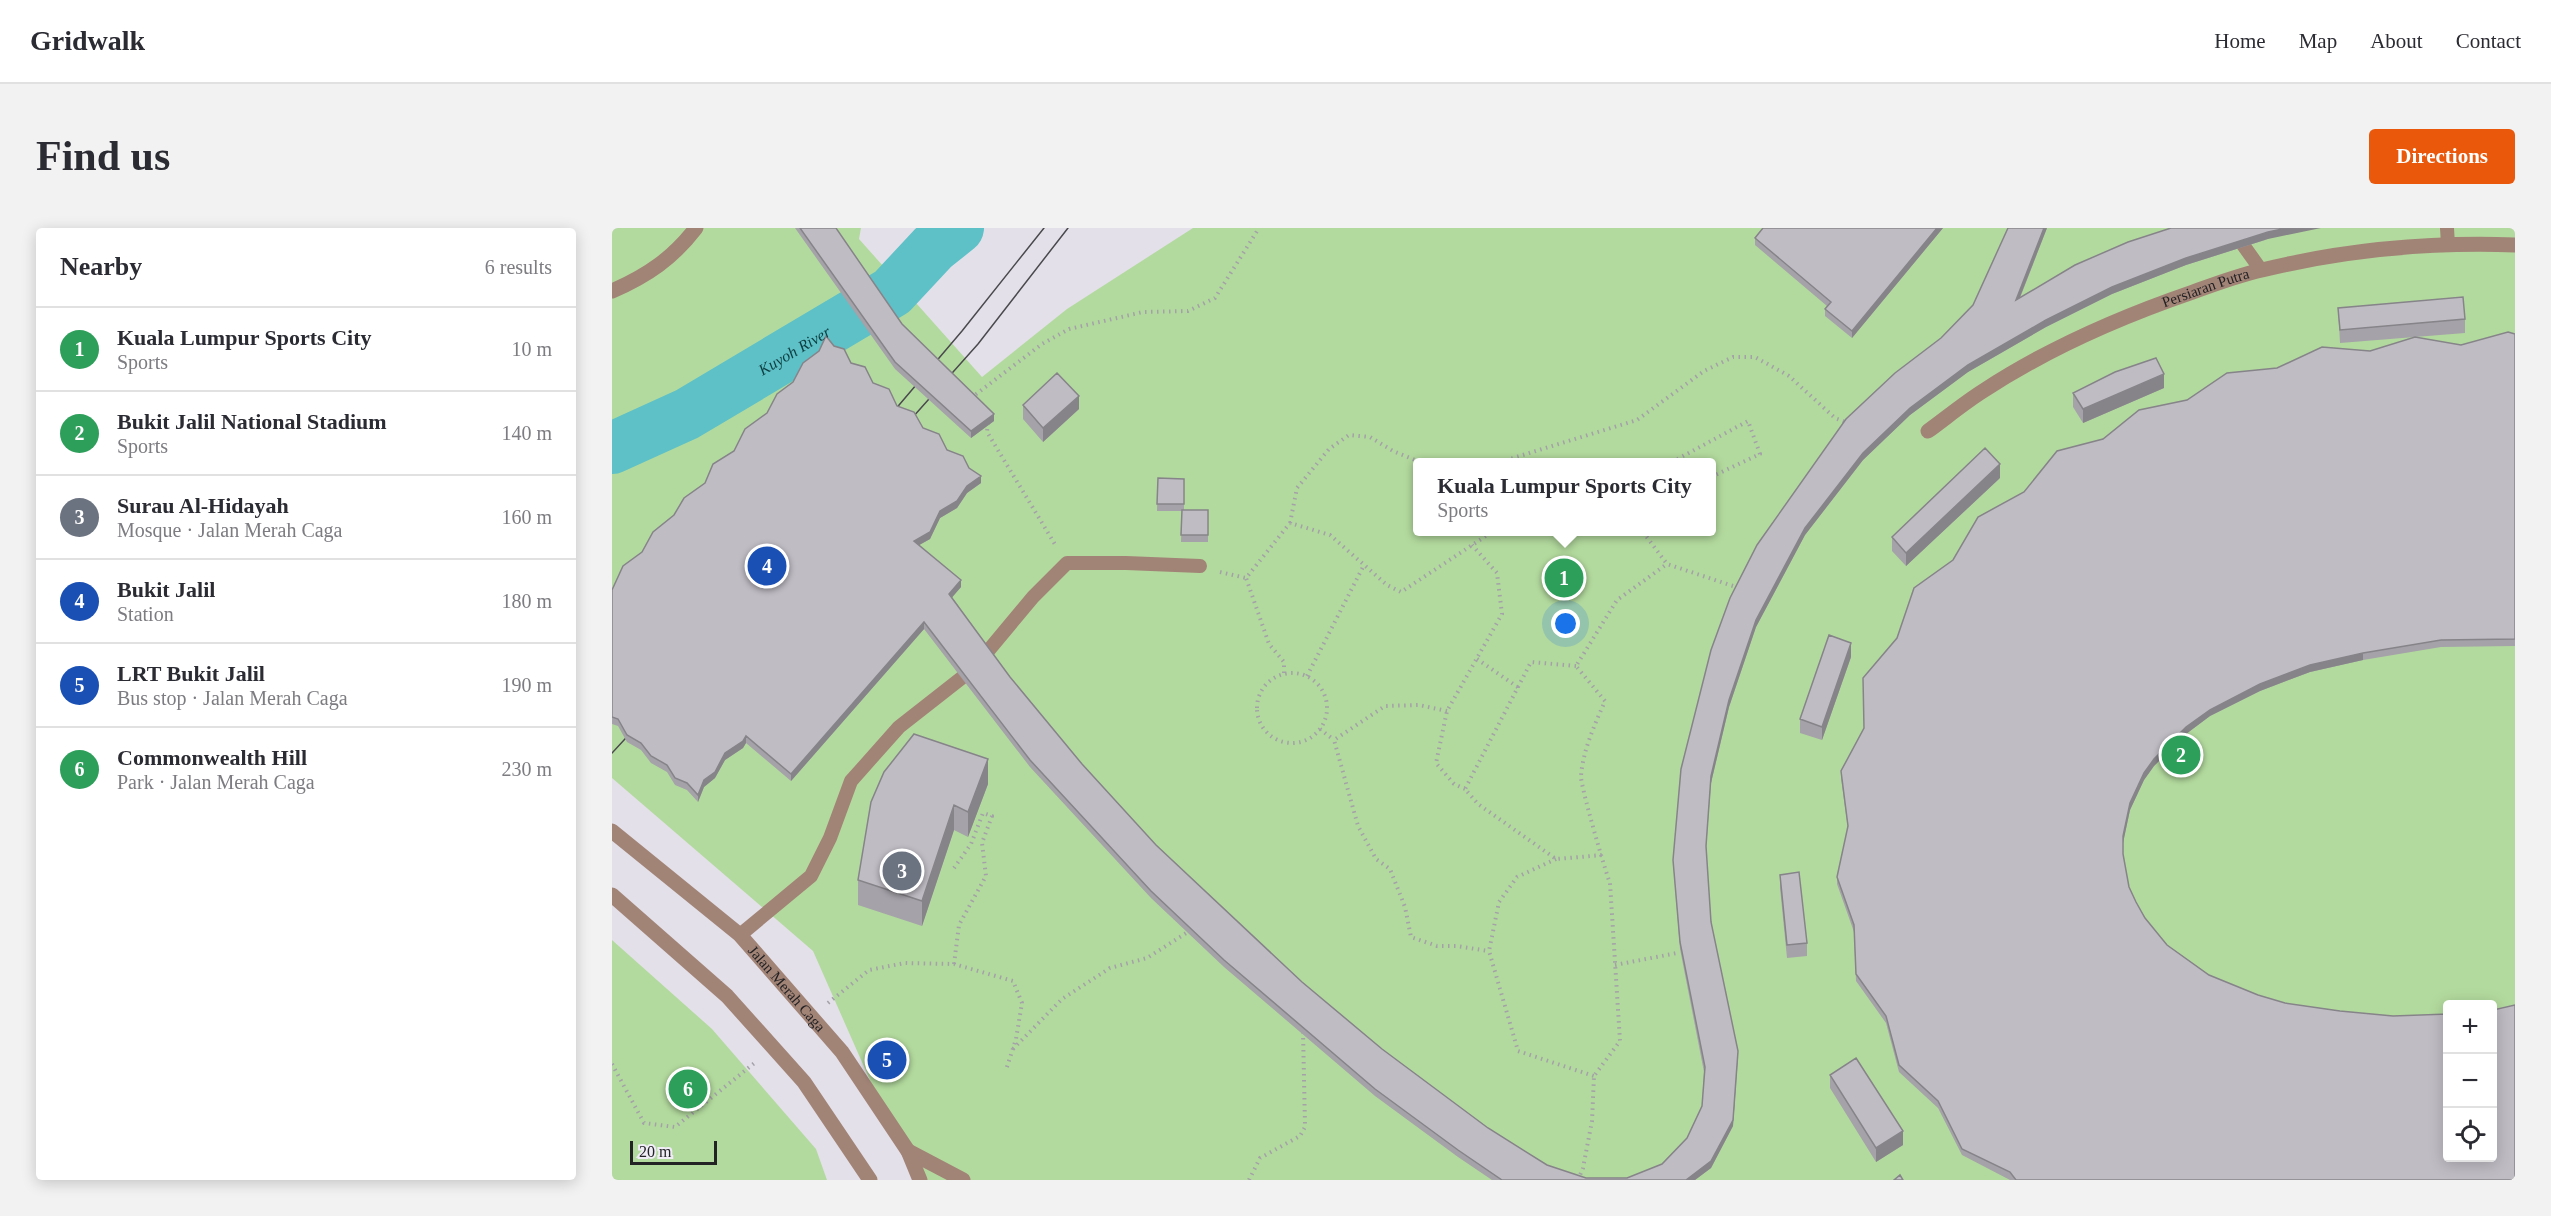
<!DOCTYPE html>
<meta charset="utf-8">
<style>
:root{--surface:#fff;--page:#f2f2f3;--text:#2b2b33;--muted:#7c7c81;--line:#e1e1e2;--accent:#ea580c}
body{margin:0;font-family:Georgia,serif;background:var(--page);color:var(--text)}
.controls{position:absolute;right:18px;bottom:18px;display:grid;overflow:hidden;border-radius:6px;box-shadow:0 3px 15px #0003}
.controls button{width:54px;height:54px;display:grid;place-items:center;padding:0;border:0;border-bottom:2px solid var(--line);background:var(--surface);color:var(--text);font:30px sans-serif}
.scale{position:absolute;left:18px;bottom:15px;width:87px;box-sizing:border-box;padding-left:6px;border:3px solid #232225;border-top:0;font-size:16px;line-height:21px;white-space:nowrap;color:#232225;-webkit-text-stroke:4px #f0edf6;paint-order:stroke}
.you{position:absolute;left:954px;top:396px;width:21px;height:21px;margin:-15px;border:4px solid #fff;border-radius:50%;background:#1a73e8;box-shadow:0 0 0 9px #1a73e833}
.badge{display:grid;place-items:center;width:39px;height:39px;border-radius:50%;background:var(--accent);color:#fff;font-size:20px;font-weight:700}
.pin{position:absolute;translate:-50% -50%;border:3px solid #fff;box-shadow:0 2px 6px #0006}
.popup{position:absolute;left:801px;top:230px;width:303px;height:78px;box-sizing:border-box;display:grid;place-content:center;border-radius:6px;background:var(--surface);filter:drop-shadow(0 2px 4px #0005);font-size:20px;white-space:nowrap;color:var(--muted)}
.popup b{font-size:22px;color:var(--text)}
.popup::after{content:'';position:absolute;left:50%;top:100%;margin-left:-12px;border:12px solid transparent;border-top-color:var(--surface)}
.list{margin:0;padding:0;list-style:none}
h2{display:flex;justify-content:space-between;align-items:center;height:78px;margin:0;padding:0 24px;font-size:26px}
h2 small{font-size:20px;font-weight:400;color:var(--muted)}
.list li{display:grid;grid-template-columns:39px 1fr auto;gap:18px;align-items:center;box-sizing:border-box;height:84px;padding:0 24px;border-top:2px solid var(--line)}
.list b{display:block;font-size:22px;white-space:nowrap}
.list p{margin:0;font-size:20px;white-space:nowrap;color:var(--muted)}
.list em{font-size:20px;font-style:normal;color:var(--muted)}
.icon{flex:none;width:33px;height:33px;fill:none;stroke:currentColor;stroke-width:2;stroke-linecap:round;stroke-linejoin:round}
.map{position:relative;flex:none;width:1903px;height:952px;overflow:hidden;border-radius:6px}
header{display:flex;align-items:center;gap:36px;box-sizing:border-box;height:84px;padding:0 30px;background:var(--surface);border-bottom:2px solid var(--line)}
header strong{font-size:28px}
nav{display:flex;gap:33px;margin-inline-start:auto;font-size:21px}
.intro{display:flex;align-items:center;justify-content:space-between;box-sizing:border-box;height:144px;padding:0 36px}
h1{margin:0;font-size:42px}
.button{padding:15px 27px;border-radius:6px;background:var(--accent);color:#fff;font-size:21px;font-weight:700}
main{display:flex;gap:36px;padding:0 36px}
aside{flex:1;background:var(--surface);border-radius:6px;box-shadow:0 3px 15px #0003}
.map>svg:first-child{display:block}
.green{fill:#b3da9e;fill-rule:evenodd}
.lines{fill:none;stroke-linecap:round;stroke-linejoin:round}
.river{stroke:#5dc1c7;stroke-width:52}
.path{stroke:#a4a1a8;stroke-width:4;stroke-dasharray:1.5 4.5;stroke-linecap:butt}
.service{stroke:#a28477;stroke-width:14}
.minor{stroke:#a28477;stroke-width:15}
.tertiary{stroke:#a28477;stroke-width:15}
.tram{stroke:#4a494d;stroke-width:1.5}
.wall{fill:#a5a2a9}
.shaded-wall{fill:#868489}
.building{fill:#c0bcc4;stroke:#868489;stroke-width:1.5}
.labels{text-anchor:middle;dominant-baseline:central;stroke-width:4.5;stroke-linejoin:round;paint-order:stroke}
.street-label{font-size:15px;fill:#232225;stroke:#f0edf6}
.water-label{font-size:16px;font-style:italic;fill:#0e3e41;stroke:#f0edf6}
</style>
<header>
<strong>Gridwalk</strong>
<nav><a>Home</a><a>Map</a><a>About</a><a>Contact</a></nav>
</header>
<div class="intro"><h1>Find us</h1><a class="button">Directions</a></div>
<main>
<aside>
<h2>Nearby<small>6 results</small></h2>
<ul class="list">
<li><span class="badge" style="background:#2e9e5b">1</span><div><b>Kuala Lumpur Sports City</b><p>Sports</p></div><em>10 m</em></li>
<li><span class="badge" style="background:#2e9e5b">2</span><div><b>Bukit Jalil National Stadium</b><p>Sports</p></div><em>140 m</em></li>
<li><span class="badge" style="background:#6b7280">3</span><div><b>Surau Al-Hidayah</b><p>Mosque · Jalan Merah Caga</p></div><em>160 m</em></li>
<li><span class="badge" style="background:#1a4fb4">4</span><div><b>Bukit Jalil</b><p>Station</p></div><em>180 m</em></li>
<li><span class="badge" style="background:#1a4fb4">5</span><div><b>LRT Bukit Jalil</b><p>Bus stop · Jalan Merah Caga</p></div><em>190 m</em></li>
<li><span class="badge" style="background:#2e9e5b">6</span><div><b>Commonwealth Hill</b><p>Park · Jalan Merah Caga</p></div><em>230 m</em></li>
</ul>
</aside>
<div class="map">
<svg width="1903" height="952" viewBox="0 0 1903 952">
<rect width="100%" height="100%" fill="#e3e0e9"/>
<path class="green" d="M0 0H249L247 11 370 149 455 81 581 0H1903V952H302L201 723 0 550ZM805 234H1099V304H805ZM1836 776H1880V930H1836Z
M0 712 100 801 204 921 215 952H0Z"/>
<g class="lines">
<path class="river" id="s1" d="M0 220 75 186 280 64 321 20 346 0"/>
<path class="path" d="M359 170 430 116 457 101 531 84 576 83 603 70 647 0
M376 195 375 204 444 318
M888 234 1025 192 1092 143 1121 129H1143L1177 148 1223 190 1236 195
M1060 234 1136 193 1148 226 1099 249
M678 295 685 260 717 221 737 207 758 209 781 223 808 234
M1031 304 1055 336 1127 360
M608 344 634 350
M865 431 907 460
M964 438 919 434 853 561 866 576 944 631 991 627
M645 480a35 35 0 1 1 70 0a35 35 0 1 1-70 0Z
M672 445V434L657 416 634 350 678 295 718 307 775 357 789 364 880 304
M695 448 752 337
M835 483 807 477 773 478 722 512 746 598 764 631 778 641 793 679 799 709 825 718H844L877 723
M708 501 722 512
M853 561 842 556 824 535 835 483 890 386 885 345 860 317
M944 631 905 649 887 674 877 723 906 823 982 848
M342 736 347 697 374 648 370 615 380 588 371 585 359 616 342 640
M1003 737 1065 725
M216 775 257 742 293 735 342 736 401 753 410 775 404 811 394 842
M401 821 450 771 498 740 535 730 579 702
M0 836 32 895 63 899 145 833
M637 952 648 930 688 908 693 899 691 802
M966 952 971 940 980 893 982 848 1008 813 998 655C994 646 968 556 969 548 971 522 983 496 993 473L964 438 1005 372 1055 336"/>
<path class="service" d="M1619 0 1649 42
M1835 0 1836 17
M128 707 199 648 218 610 239 553 287 499 361 441 421 369 455 335H514L588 338"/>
<g class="minor">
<path d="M0 63C35 48 61 30 84 0"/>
<path id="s2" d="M1316 203C1334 190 1352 175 1371 163 1435 121 1508 89 1581 64 1603 56 1627 47 1650 42 1732 22 1819 14 1903 17"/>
<path d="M296 923 351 952"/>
</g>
<g class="tertiary">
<path id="s3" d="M0 603 128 707 230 824 296 923 308 952"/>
<path d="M0 667 115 768 192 854 258 952"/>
</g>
<path class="tram" d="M276 190 350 103 432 0
M292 199 366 116 456 0
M0 525 24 499"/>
</g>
<path class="wall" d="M183 0H224L290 96 382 193 359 210 283 141Z
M1151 0H1331L1240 110 1213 88V81L1215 78 1143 17V10Z
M1435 0 1408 70 1656 11 1574 37 1500 66 1434 99 1356 144 1298 187 1251 232 1193 307 1144 399 1117 479 1099 555 1094 621 1099 694 1126 830 1121 898 1099 940 1083 952H880L846 929 763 868 612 739 539 670 418 539 312 401 179 553 134 515 131 520 113 532 103 550 92 559 86 574 75 562 63 557 55 544 39 535 29 522 15 514 6 498 0 496V362L30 324 62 287 93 255 155 185 181 154 222 118 239 135 285 178 357 240 369 255 355 265 345 280 328 290 318 311 307 317 349 359 340 369 398 449 470 536 544 617 690 754 770 821 876 900 935 937 974 950H1015L1050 936 1075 910 1090 878 1092 844 1068 721 1061 632 1099 422 1329 110Z
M1726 80 1853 91V105L1728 115Z
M1903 106V418L1829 419 1751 432 1698 444 1648 463 1598 488 1574 506 1542 538 1532 552 1518 582 1511 615V626L1517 659 1524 674 1533 690 1555 717 1597 747 1903 952H1398L1350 927 1326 880 1287 844 1274 795 1244 753 1242 704 1225 656V649L1236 601 1229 550V543L1252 500 1285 410 1341 332 1412 264 1491 211 1575 172 1665 140 1758 123 1849 117Z
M1552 160 1471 195 1461 179V165Z
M411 177 467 181 431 214 411 191Z
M546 250 572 251V282H596V314H569L570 283H545Z
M1388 250 1294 338 1280 323V309Z
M1239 429 1210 512 1188 505V491Z
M376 556 356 609 342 602 310 698 246 677V652L259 574Z
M1168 647 1195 715V728L1175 730 1168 660Z
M1218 847 1291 917 1264 934 1218 860Z"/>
<path class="shaded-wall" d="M1325 0H1331L1240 110V103Z
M1432 0H1435L1404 79V72Z
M1675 0H1709L1656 11 1574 37 1500 66 1434 99 1356 144 1298 187 1251 232 1193 307 1144 399 1117 479 1099 555V548L1117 472 1144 392 1193 300 1251 225 1298 180 1356 137 1434 92 1500 59 1574 30 1656 4Z
M1552 146V160L1471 195V181Z
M467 168V181L431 214V200Z
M382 186V193L359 210V203Z
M1388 236V250L1294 338V325Z
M369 248V255L355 265 345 280 328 290 318 311 302 320V313L328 283 355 258Z
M349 352V359L337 373V366Z
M312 394V401L179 553V546Z
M1239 415V429L1210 512V499Z
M1751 425V432L1698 444 1648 463 1598 488 1574 506 1542 538 1532 552 1518 582 1511 615V608L1518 575 1532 545 1542 531 1574 499 1598 482 1648 456 1698 437Z
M134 508V515L131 520 113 532 103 550 92 559 86 574V567L92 552 113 525Z
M376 531V556L356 609V584Z
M342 577V602L310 698V673Z
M1126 823 1121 898 1099 940 1083 952H1074Z
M1291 903V917L1264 934V920Z"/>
<path class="building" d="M188 0H224L290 96 382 186 359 203 283 134Z
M1151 0H1325L1240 103 1213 81 1219 74 1143 10Z
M1396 0H1432L1404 72 1463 37 1516 14 1559 0H1675L1656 4 1574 30 1500 59 1434 92 1356 137 1298 180 1251 225 1193 300 1144 392 1117 472 1099 548 1094 618 1099 694 1126 823 1121 892 1099 933 1074 952H890L846 922 763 861 612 732 539 663 418 532 312 394 179 546 134 508 131 513 113 525 103 544 92 552 86 567 75 555 63 550 55 537 39 528 29 515 15 507 6 491 0 489V362L11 338 30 324 41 304 62 287 72 270 93 255 101 236 122 223 133 201 155 185 165 166 181 154 191 135 207 123 214 108 222 118 232 121 239 135 253 139 261 155 277 161 285 178 302 184 311 200 327 206 335 222 351 228 357 240 369 248 355 258 345 273 328 283 318 304 302 313 349 352 337 366 398 449 470 536 544 617 690 754 770 821 876 900 935 937 974 950H1015L1050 936 1075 910 1090 878 1093 839 1068 714 1061 632 1069 541 1099 422 1118 370 1145 317 1234 191 1283 145 1329 110 1361 77Z
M1851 69 1853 91 1728 102 1726 80Z
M1896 104 1903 106V411L1829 412 1751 425 1698 437 1648 456 1598 482 1574 499 1542 531 1532 545 1518 575 1511 608V626L1517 659 1524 674 1533 690 1555 717 1597 747 1646 767 1673 775 1728 783 1781 788 1836 786V930H1881V782L1903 777V952H1404L1398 944 1350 921 1326 873 1287 837 1274 788 1244 746 1242 697 1225 649 1236 598 1229 543 1252 500 1251 450 1285 410 1302 360 1341 332 1366 289 1412 264 1445 223 1491 211 1527 182 1575 172 1615 145 1665 140 1710 119 1758 123 1803 109 1849 117Z
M1544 130 1552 146 1471 181 1461 165 1503 144Z
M445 145 467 168 431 200 411 177Z
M1373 220 1388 236 1294 325 1280 309Z
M546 250 572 251V276H545Z
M570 282H596V307H569Z
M1217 407 1239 415 1210 499 1188 491Z
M302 506 376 531 356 584 342 577 310 673 246 652 259 574 272 544Z
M1187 644 1195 715 1175 717 1168 647Z
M1244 830 1291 903 1264 920 1218 847Z
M1288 947 1291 952H1282Z"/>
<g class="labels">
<g class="street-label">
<text stroke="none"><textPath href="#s2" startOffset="314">Persiaran Putra</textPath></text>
<text stroke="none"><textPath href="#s3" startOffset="236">Jalan Merah Caga</textPath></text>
</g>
<g class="water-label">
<text stroke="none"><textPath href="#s1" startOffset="207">Kuyoh River</textPath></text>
</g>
</g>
</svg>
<div class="controls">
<button>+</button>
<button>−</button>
<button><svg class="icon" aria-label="locate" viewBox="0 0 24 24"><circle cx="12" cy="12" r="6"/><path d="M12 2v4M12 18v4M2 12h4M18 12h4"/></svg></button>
</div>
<div class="scale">20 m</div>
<div class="you"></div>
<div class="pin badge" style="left:952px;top:350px;background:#2e9e5b">1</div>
<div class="popup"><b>Kuala Lumpur Sports City</b>Sports</div>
<div class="pin badge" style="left:1569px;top:527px;background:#2e9e5b">2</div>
<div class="pin badge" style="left:290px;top:643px;background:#6b7280">3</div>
<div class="pin badge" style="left:155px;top:338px;background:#1a4fb4">4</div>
<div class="pin badge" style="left:275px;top:832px;background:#1a4fb4">5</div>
<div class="pin badge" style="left:76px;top:861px;background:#2e9e5b">6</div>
</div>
</main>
